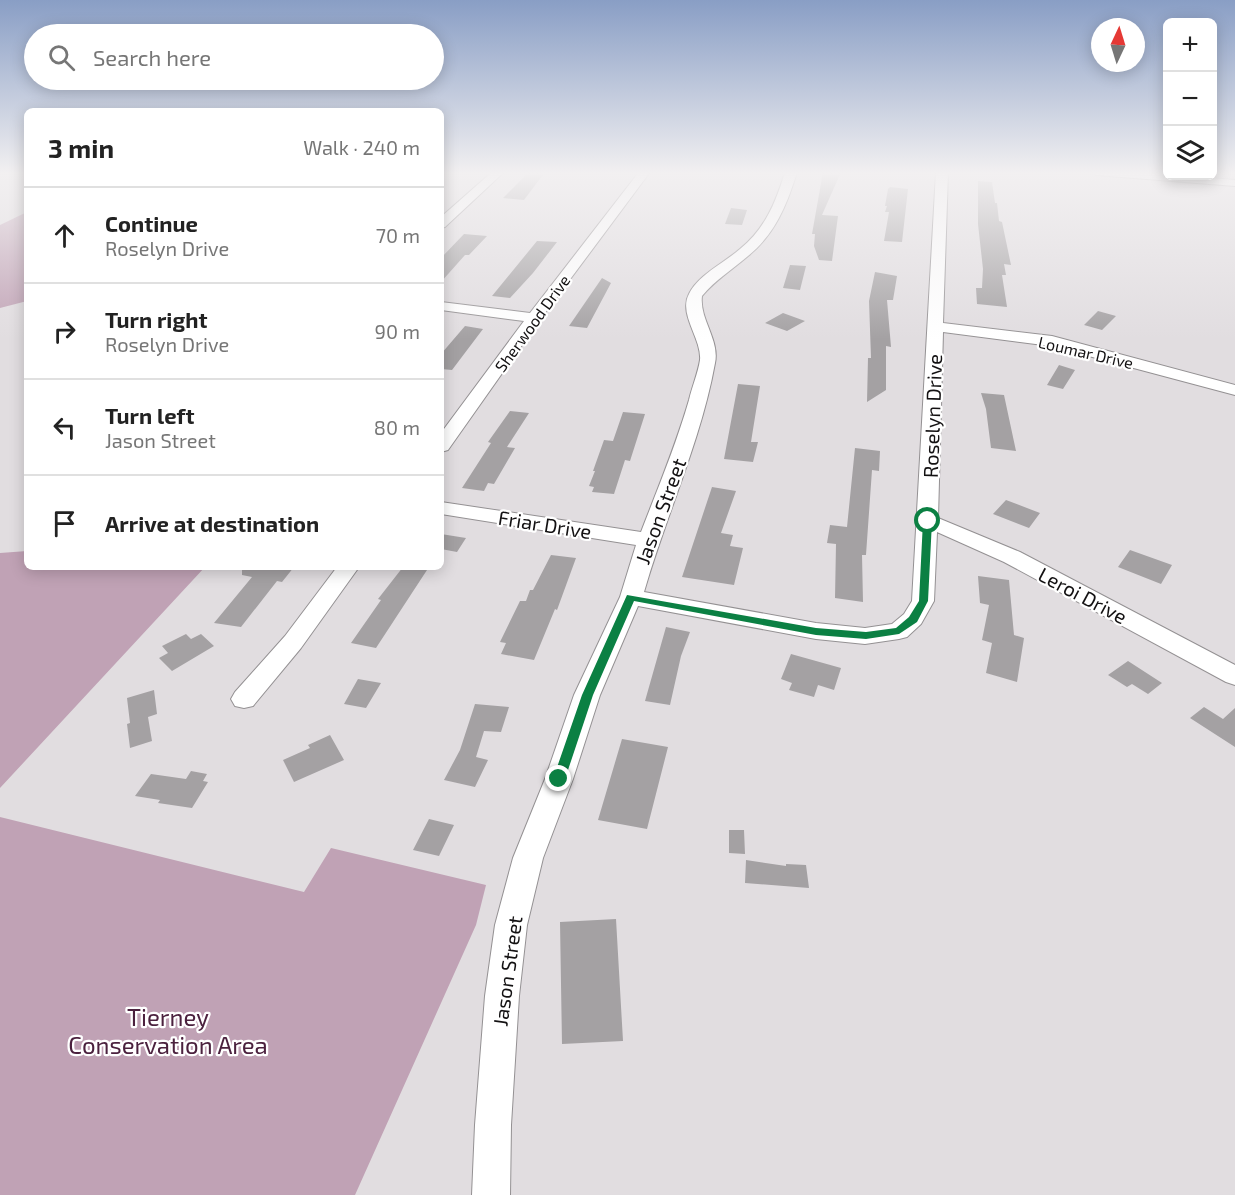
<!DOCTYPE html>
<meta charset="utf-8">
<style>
:root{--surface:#fff;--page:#f6f6f6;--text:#222;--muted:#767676;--line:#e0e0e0}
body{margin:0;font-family:"Exo 2",sans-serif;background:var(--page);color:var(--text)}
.controls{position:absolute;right:18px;top:18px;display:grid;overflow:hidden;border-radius:9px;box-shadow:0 3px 15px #0003}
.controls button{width:54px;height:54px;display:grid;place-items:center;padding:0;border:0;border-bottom:2px solid var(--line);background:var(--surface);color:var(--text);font:30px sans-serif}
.compass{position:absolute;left:1091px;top:18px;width:54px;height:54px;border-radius:50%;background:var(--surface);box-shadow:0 3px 15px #0003;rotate:4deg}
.stop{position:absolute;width:18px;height:18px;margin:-14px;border:4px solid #0b8043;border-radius:50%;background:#fff}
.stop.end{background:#0b8043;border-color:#fff;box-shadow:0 2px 6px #0008}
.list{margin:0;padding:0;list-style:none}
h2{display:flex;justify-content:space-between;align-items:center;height:78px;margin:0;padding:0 24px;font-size:26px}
h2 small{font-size:20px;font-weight:400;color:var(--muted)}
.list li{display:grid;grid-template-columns:39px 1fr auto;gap:18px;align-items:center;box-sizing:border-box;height:96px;padding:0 24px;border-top:2px solid var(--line)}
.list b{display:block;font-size:22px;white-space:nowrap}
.list p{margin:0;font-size:20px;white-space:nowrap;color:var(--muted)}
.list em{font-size:20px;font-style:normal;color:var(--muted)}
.icon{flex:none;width:33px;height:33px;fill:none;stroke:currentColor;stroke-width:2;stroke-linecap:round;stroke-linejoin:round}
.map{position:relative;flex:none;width:1235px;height:1195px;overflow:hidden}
.search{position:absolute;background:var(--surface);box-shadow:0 3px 15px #0003;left:24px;top:24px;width:420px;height:66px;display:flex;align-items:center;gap:15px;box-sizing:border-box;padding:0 21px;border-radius:33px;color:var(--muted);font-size:22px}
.panel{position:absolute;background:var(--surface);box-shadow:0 3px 15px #0003;left:24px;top:108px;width:420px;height:462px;border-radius:9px}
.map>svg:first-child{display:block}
.green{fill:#c0a2b5}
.building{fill:#a4a1a3}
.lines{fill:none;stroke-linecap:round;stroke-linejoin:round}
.minor-casing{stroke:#949193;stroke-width:2}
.minor{fill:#fff;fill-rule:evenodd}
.route{fill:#0b8043}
.labels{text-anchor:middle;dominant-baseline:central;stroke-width:4.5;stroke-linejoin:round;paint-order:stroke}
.far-street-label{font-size:16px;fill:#131112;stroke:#fff}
.street-label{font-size:20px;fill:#131112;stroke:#fff}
.near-park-label{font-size:24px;fill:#4b213e;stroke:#fff}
</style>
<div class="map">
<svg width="1235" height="1195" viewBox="0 0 1235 1195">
<rect width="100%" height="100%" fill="#e1dde0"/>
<path class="green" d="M27 212V301L0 308V225Z
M27 551V567H205L0 788V553Z
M0 817 304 892 331 848 486 885 476 925 355 1195H0Z"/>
<path class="building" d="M529 172H545L524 200 503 198Z
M823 172H841L822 215 838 216 832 261 819 260 814 246 815 234H812Z
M978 181 992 182 995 203H997L999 221 1002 222 1011 265 1004 264 1006 275H1002L1007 307 977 304 976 288H982L983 269 978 224Z
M890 187 908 189 902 242 884 241 889 212H885L887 206H885L888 189Z
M731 208 747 210 742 225 725 224Z
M464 234 487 236 469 255H465L441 282V258Z
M537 241 557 242 533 273 510 298 492 296Z
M790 265 806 266 800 290 783 288Z
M875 272 897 276 893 300H887L891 347 886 346V390L867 402 868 358H871L869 301Z
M602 278 611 283 587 328 569 326Z
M1098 311 1116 316 1102 330 1084 325Z
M783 313 805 321 787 331 765 323Z
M465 326 483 329 452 370 441 369V354Z
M1059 365 1075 370 1063 389 1047 385Z
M738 384 760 386 751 442H758L753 462 724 459Z
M981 393 1004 395 1016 451 991 448 986 409Z
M510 411 529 413 507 447 515 448 494 484 488 483 484 491 462 488 491 443 488 442Z
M623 412 645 414 630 461 625 460 614 494 592 492 594 487 589 486 595 471H593L604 440 613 441Z
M855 448 880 451 879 471 872 470 866 555H862L863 602 835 598 836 544 827 543 830 525 847 527Z
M712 487 736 491 721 533 733 535 730 546 743 548 734 585 682 577Z
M1006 500 1040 513 1029 528 993 514Z
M441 534 466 538 457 552 441 549Z
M1130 550 1172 565 1161 584 1118 567Z
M551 555 576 558 557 610 555 609 534 660 501 654 506 643 500 642 520 601H526L530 590H533Z
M242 567H294L282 582 277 581 241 627 214 623 252 577 242 575Z
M403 567 427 570 376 648 351 643 381 600 378 599Z
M978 576 1009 580 1014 635 1024 638 1017 682 986 673 992 643 982 640 989 605 980 603Z
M666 627 690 632 681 656 670 705 645 701Z
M186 634 191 639 201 634 214 646 172 671 159 658 168 653 162 646Z
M791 654 841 668 834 690 818 685 814 697 789 690 792 683 781 679Z
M1128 661 1162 683 1148 694 1132 684 1127 687 1108 675Z
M358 679 381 683 366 708 344 704Z
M154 690 157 714 148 717 152 741 130 748 127 724 130 723 127 698Z
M475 704 509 707 501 732 484 731 476 757 488 760 475 787 444 780 460 750Z
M1204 707 1223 719 1235 708V747L1190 718Z
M330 735 344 760 294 782 283 760 310 748 308 745Z
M622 739 668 747 647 829 598 820Z
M191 771 207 774 203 781 208 782 192 808 158 803 160 800 135 796 151 774 186 779Z
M429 819 454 825 439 856 413 850Z
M729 830H744L745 854 729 853Z
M746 860 786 866V864L806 865 809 888 745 883Z
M616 919 623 1041 562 1044 560 922Z"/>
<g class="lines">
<defs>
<path id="minor" d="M492 172H504L445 227 441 228V217Z
M639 172H650L539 321 448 450 441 452V433L524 321 441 310V302L530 313Z
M785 172H797C787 205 775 234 748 256 733 269 715 280 702 296 699 319 720 340 715 363 701 441 666 515 644 592L816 623 865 628 892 624 904 614 912 601 936 172H948L943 323 1052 336 1235 385V395L1051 346 943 332 938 518 1020 552 1235 665V685L1226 682 1004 562 937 532 934 601 921 624 907 637 899 639 865 644 816 639 638 606 600 695 573 779 543 858 527 925 519 996 511 1125 510 1195H472L475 1125 485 996 495 925 513 858 545 779 574 695 620 597 636 545 441 514V502L641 532C658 488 676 445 689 400 692 387 698 373 700 360 702 339 678 314 689 294 698 275 724 263 740 249 765 229 776 202 785 172Z
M1091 172H1139L1235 180V186L1096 175Z
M337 567H359L301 648 253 706 244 708 235 706 231 699 235 692 285 636Z"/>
</defs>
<use href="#minor" class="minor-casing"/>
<use href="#minor" class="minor"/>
</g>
<linearGradient id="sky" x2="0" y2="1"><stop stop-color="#899ec5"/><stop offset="0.51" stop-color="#f2f0f1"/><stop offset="1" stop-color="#f2f0f1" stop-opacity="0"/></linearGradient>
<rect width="1235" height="339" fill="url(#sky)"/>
<path class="route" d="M928 518 932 521 928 601 917 622 899 634 866 639 816 635 634 601 593 695 565 779 559 784 555 782 553 779 582 695 627 595 816 628 866 632 896 628 909 617 919 601 923 521Z"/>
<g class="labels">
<g class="far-street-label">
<text transform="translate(532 323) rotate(-54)">Sherwood Drive</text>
<text transform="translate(1086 352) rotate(13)">Loumar Drive</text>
</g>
<g class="street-label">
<text transform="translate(932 416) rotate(-88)">Roselyn Drive</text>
<text transform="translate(660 511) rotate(-70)">Jason Street</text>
<text transform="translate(545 524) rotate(9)">Friar Drive</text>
<text transform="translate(1083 595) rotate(28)">Leroi Drive</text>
<text transform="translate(507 971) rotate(-82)">Jason Street</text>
</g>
<g class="near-park-label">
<text x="168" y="1016">Tierney<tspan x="168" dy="28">Conservation Area</tspan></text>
</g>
</g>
</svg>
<div class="controls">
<button>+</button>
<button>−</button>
<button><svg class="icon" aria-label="layers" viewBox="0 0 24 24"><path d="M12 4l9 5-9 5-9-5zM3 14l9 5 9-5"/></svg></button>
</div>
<svg class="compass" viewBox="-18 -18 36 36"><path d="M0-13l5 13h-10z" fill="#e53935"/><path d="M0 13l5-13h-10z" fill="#767676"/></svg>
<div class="stop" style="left:928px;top:521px"></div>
<div class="stop end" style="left:559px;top:779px"></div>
<div class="search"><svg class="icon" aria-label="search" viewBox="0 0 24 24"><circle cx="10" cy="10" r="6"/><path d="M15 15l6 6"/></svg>Search here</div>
<section class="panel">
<h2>3 min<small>Walk · 240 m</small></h2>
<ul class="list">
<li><svg class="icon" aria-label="ahead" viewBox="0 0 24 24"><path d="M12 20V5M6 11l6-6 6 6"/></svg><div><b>Continue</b><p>Roselyn Drive</p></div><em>70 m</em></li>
<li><svg class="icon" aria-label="right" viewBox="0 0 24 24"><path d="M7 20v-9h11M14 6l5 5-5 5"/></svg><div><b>Turn right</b><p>Roselyn Drive</p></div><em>90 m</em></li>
<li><svg class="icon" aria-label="left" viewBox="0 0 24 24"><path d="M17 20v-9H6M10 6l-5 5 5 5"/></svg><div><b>Turn left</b><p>Jason Street</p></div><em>80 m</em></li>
<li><svg class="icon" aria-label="arrive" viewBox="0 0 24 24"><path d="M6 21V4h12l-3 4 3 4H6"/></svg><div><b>Arrive at destination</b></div></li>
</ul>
</section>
</div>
